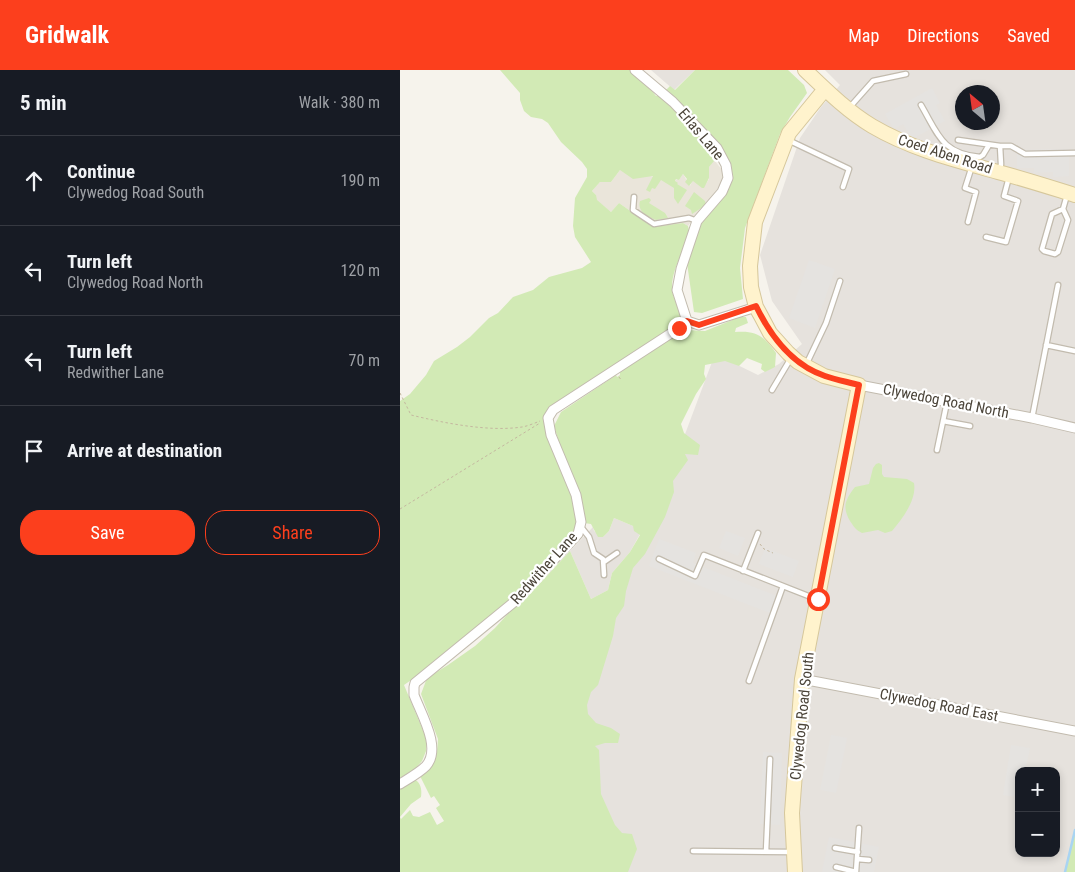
<!DOCTYPE html>
<meta charset="utf-8">
<style>
:root{--surface:#171b24;--page:#242831;--text:#f1f3f6;--muted:#9ea1a6;--line:#363941;--accent:#fc3f1d}
body{margin:0;font-family:"Roboto Condensed",sans-serif;background:var(--page);color:var(--text)}
.controls{position:absolute;right:15px;bottom:15px;display:grid;overflow:hidden;border-radius:10px;box-shadow:0 2px 8px #0003}
.controls button{width:45px;height:45px;display:grid;place-items:center;padding:0;border:0;border-bottom:1px solid var(--line);background:var(--surface);color:var(--text);font:25px sans-serif}
.compass{position:absolute;left:555px;top:15px;width:45px;height:45px;border-radius:50%;background:var(--surface);box-shadow:0 2px 8px #0003;rotate:331deg}
.stop{position:absolute;width:15px;height:15px;margin:-11px;border:4px solid #fc3f1d;border-radius:50%;background:#fff}
.stop.end{background:#fc3f1d;border-color:#fff;box-shadow:0 1px 5px #0008}
.list{margin:0;padding:0;list-style:none}
h2{display:flex;justify-content:space-between;align-items:center;height:65px;margin:0;padding:0 20px;font-size:21px}
h2 small{font-size:16px;font-weight:400;color:var(--muted)}
.list li{display:grid;grid-template-columns:32px 1fr auto;gap:15px;align-items:center;box-sizing:border-box;height:90px;padding:0 20px;border-top:1px solid var(--line)}
.list b{display:block;font-size:19px;white-space:nowrap}
.list p{margin:0;font-size:16px;white-space:nowrap;color:var(--muted)}
.list em{font-size:16px;font-style:normal;color:var(--muted)}
.actions{display:flex;gap:10px;padding:15px 20px}
.actions a{flex:1;padding:11px 0;border:1px solid var(--accent);border-radius:20px;text-align:center;font-size:18px;color:var(--accent)}
.actions .main{background:var(--accent);color:#fff}
.icon{flex:none;width:28px;height:28px;fill:none;stroke:currentColor;stroke-width:2;stroke-linecap:round;stroke-linejoin:round}
.map{position:relative;flex:none;width:675px;height:802px;overflow:hidden}
header{display:flex;align-items:center;gap:30px;box-sizing:border-box;height:70px;padding:0 25px;background:var(--accent);color:#fff}
header strong{font-size:24px}
nav{display:flex;gap:28px;margin-inline-start:auto;font-size:18px}
main{display:flex}
aside{flex:1;background:var(--surface)}
.map>svg:first-child{display:block}
.residential{fill:#eae5da}
.industrial{fill:#e6e2dd;fill-rule:evenodd}
.green{fill:#d2eab5}
.parking{fill:#e5e3e0}
.lines{fill:none;stroke-linecap:round;stroke-linejoin:round}
.stream{stroke:#a9d4f2;stroke-width:2.5}
.lane-casing{stroke:#c2bbae;stroke-width:7}
.street-casing{stroke:#c2bbae;stroke-width:11}
.secondary-casing{stroke:#d6c79b;stroke-width:16}
.path{stroke:#c4b79f;stroke-width:1;stroke-dasharray:2.5 2.5;stroke-linecap:butt}
.lane{stroke:#fff;stroke-width:4.5}
.street{stroke:#fff;stroke-width:9}
.secondary{stroke:#fff3cd;stroke-width:14}
.route{stroke:#fc3f1d;stroke-width:6}
.labels{text-anchor:middle;dominant-baseline:central;stroke-width:4.5;stroke-linejoin:round;paint-order:stroke}
.street-label{font-size:15px;fill:#4b4439;stroke:#fff}
</style>
<header>
<strong>Gridwalk</strong>
<nav><a>Map</a><a>Directions</a><a>Saved</a></nav>
</header>
<main>
<aside>
<h2>5 min<small>Walk · 380 m</small></h2>
<ul class="list">
<li><svg class="icon" aria-label="ahead" viewBox="0 0 24 24"><path d="M12 20V5M6 11l6-6 6 6"/></svg><div><b>Continue</b><p>Clywedog Road South</p></div><em>190 m</em></li>
<li><svg class="icon" aria-label="left" viewBox="0 0 24 24"><path d="M17 20v-9H6M10 6l-5 5 5 5"/></svg><div><b>Turn left</b><p>Clywedog Road North</p></div><em>120 m</em></li>
<li><svg class="icon" aria-label="left" viewBox="0 0 24 24"><path d="M17 20v-9H6M10 6l-5 5 5 5"/></svg><div><b>Turn left</b><p>Redwither Lane</p></div><em>70 m</em></li>
<li><svg class="icon" aria-label="arrive" viewBox="0 0 24 24"><path d="M6 21V4h12l-3 4 3 4H6"/></svg><div><b>Arrive at destination</b></div></li>
</ul>
<div class="actions"><a class="main">Save</a><a>Share</a></div>
</aside>
<div class="map">
<svg width="675" height="802" viewBox="0 0 675 802">
<rect width="100%" height="100%" fill="#f6f3ec"/>
<path class="residential" d="M314 90 323 101 324 108 310 131 298 142 288 156 283 153 253 157 219 133 211 142 196 130V125L192 121 200 112H211L220 100 275 111 277 109 279 110 283 104 290 116 293 110 304 117 309 109V97Z"/>
<path class="industrial" d="M251 0H295L274 20Z
M425 0H675V760L665 802H222L157 647 260 431 315 284 358 305 379 294 402 274 372 231 360 185 400 68 421 37 440 15ZM562 22H592V52H562ZM619 701H656V783H619Z
M214 448 233 456 240 464 230 482 212 503 208 520 191 529 170 481 193 457 194 461 203 467 209 461Z"/>
<path class="green" d="M100 0H231L243 10 256 26 261 25 270 16 275 20 295 0H388L404 15 407 23 390 47 380 64 345 158 340 198 343 229 302 243 294 242 287 193 300 153 332 108 319 85 309 97V108L304 118H302L293 111 289 116 285 112 287 109 283 104 279 110 276 109 275 111 278 113 277 114 287 120 278 134 274 128V118L261 110 255 119 252 118 250 122 246 120 253 106 233 109 220 100 211 112H200L192 121 196 125 197 130 211 142 219 133 253 157 283 153 288 156 290 164C284 178 272 201 272 216 271 232 287 240 277 257L147 346 172 425 178 453 172 466 103 537 50 583 4 615 27 670 26 681 22 691 15 699 0 708V331L10 324 26 305 34 291 57 277 70 267 89 248 98 243 113 227 133 220 149 207 182 198 191 192 175 167 173 156 175 128 187 107V99L182 92 161 72 148 53 142 49 131 47 124 41 120 30V23Z
M294 122 305 131 306 135 292 144 291 140 285 136Z
M249 128 251 130 249 133 265 143 268 148 256 150C247 146 237 142 240 131Z
M340 247H346L348 253 336 258 335 262C356 260 364 266 376 283L375 297 365 302 361 299 362 294 347 288 339 296 325 291 305 295 304 304 306 309 296 324 281 354 284 363 300 375 298 385 285 384 288 390 273 411 274 422 265 447 245 484 233 498 226 521 224 536 216 548 213 566 198 615 191 622 187 635 188 644 196 653 211 658 220 664 218 673H205L195 676 199 680 201 724 215 755 222 763 232 764 237 779 228 802H0V717L14 709C21 713 22 719 21 727L11 734 0 747 1 749 10 740 13 746 19 747 30 742 37 755 44 751 36 738 40 735 34 726 31 728 20 706 27 702 34 683 37 682 38 669 21 624 27 608 48 595 75 576 95 558 114 537 128 526 170 481 191 529 208 520 212 503 230 482 240 465 234 461 233 456 214 448 209 461 203 467H198L191 454 184 453 154 356 161 342 216 305 217 307 220 305V302L272 268 287 260 305 261Z
M479 393 482 395V404L484 407 507 409 514 413C517 430 502 449 492 461L485 463 478 460 462 463C456 460 454 457 450 451 442 437 445 430 455 417L469 414 473 398 476 394Z
M675 760V802H665V801Z"/>
<path class="parking" d="M532 18 540 33 536 35 545 51 512 69 503 54 494 59 485 44Z
M669 79V106L653 107V102L634 103V98H617V80Z
M409 190 435 199 415 258 389 248Z
M326 461 345 468 338 486 319 478Z
M259 469 296 483 293 493 377 526 370 543 249 496Z
M365 478 399 491 393 507 359 494Z
M431 665 447 668 436 723 420 720Z
M611 675 630 678 625 701H619V721H615L614 727 603 725Z
M363 682 382 683 380 755 360 754Z
M429 767 479 777 474 802H422Z"/>
<g class="lines">
<path class="stream" d="M665 802 675 760"/>
<defs>
<path id="lane" d="M521 35C538 64 542 84 580 87L583 85 589 75
M449 38 473 11 506 4
M388 70 449 99 443 117
M558 70 600 76 601 94 600 101
M600 76H611L625 84 675 83
M234 127 233 140 254 154 289 148 297 151
M663 139 668 150 658 182 655 184 644 181 642 179 652 144 663 139 667 125
M568 152 576 122 565 118 572 96
M586 167 606 172 618 131 604 126 609 107
M646 275 675 281
M406 295 426 253 440 211
M372 320 391 288
M632 348 658 215
M543 351 570 356
M537 380 547 332
M181 457 189 467 194 483 203 489 204 505
M259 489 295 506 304 485 416 529
M204 492 217 483
M343 501 358 463
M349 611 383 516
M435 778 458 782
M293 781 392 782
M366 782 370 689
M457 789 469 790
M436 797 456 802 459 758"/>
<path id="street" d="M235 0 273 32 317 78 326 95 328 108 322 122 297 151 281 199 277 220 287 251
M459 315 632 348 675 358
M402 609 675 661
M0 714C8 709 19 703 26 696 42 678 21 644 14 625V617L15 613 114 532 178 464 181 452 176 425 151 365 148 348 153 340 279 258 287 251 299 255 356 237"/>
<path id="secondary" d="M405 0C426 20 447 41 472 56 511 79 555 90 598 102 624 109 649 117 675 125
M395 802 392 743 402 609 459 315 424 306 398 292 388 283 370 263 361 246 356 237 351 217 350 196 355 152 389 63 425 19"/>
</defs>
<use href="#lane" class="lane-casing"/>
<use href="#street" class="street-casing"/>
<use href="#secondary" class="secondary-casing"/>
<path class="path" d="M219 307 222 311
M0 323 11 345C44 353 88 362 122 357 128 356 135 353 140 351
M0 439 140 353
M360 474 364 479 373 483"/>
<use href="#lane" class="lane"/>
<use href="#street" class="street"/>
<use href="#secondary" class="secondary"/>
</g>
<g class="lines">
<path class="route" d="M279 258 287 251 299 255 356 236C371 267 392 295 425 306 436 310 448 312 459 315L418 529"/>
</g>
<g class="labels">
<g class="street-label">
<text transform="translate(301 64) rotate(50)">Erlas Lane</text>
<text transform="translate(545 84) rotate(18)">Coed Aben Road</text>
<text transform="translate(546 331) rotate(11)">Clywedog Road North</text>
<text transform="translate(144 498) rotate(-48)">Redwither Lane</text>
<text transform="translate(539 635) rotate(11)">Clywedog Road East</text>
<text transform="translate(402 646) rotate(-84)">Clywedog Road South</text>
</g>
</g>
</svg>
<div class="controls">
<button>+</button>
<button>−</button>
</div>
<svg class="compass" viewBox="-18 -18 36 36"><path d="M0-13l5 13h-10z" fill="#e53935"/><path d="M0 13l5-13h-10z" fill="#9ea1a6"/></svg>
<div class="stop" style="left:418px;top:529px"></div>
<div class="stop end" style="left:279px;top:258px"></div>
</div>
</main>
